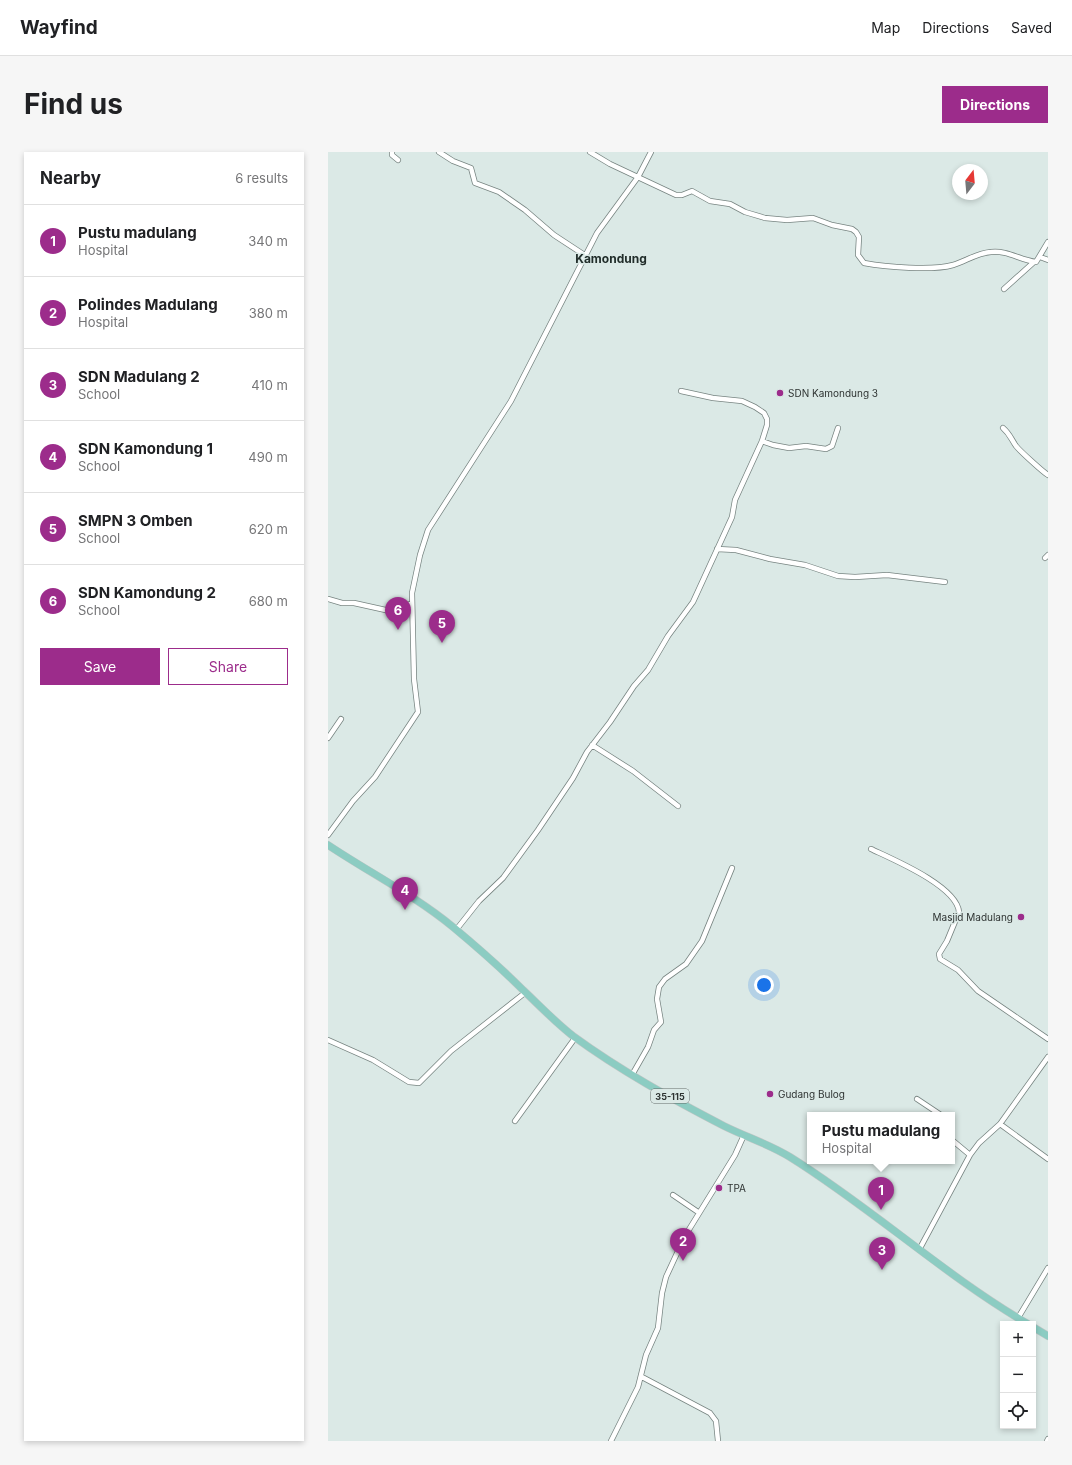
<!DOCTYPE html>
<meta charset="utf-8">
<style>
:root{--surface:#fff;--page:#f6f6f6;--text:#202124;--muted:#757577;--line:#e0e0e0;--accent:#9c2c8b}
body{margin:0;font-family:Inter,sans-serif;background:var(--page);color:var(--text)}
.controls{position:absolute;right:12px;bottom:12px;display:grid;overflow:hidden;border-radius:0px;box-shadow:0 2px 6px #0003}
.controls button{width:36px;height:36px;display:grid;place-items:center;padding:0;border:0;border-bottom:1px solid var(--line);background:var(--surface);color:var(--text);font:20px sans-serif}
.compass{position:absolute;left:624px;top:12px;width:36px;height:36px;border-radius:50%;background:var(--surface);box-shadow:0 2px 6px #0003;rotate:16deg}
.you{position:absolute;left:436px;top:833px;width:14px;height:14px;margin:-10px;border:3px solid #fff;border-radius:50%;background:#1a73e8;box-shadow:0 0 0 6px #1a73e833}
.badge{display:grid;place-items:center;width:26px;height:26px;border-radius:50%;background:var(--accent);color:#fff;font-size:13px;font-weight:700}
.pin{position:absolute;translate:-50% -33px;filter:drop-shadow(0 1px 2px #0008)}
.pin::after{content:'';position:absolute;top:21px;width:14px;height:12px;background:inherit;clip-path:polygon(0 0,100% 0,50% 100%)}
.popup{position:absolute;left:479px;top:960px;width:148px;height:52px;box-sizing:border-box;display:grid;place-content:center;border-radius:0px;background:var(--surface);filter:drop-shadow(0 1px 3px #0005);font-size:13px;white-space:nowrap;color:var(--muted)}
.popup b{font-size:15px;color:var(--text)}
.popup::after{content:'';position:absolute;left:50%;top:100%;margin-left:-8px;border:8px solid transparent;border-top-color:var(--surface)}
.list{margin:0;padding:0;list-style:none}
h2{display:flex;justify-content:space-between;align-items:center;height:52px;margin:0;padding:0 16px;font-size:17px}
h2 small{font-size:13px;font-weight:400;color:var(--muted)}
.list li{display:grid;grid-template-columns:26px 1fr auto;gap:12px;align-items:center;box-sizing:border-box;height:72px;padding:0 16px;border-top:1px solid var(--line)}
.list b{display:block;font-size:15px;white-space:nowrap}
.list p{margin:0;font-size:13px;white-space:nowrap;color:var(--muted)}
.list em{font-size:13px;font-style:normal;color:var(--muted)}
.actions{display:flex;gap:8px;padding:12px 16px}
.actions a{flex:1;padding:9px 0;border:1px solid var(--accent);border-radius:0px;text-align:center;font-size:14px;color:var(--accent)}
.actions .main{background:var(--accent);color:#fff}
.icon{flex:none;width:22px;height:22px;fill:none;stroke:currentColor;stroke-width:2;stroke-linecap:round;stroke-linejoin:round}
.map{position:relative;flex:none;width:720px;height:1289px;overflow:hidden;border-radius:0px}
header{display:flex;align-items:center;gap:24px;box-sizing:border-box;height:56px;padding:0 20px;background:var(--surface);border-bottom:1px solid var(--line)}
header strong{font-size:19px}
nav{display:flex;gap:22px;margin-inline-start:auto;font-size:14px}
.intro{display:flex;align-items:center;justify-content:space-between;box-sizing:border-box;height:96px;padding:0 24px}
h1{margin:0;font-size:28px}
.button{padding:10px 18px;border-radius:0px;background:var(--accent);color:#fff;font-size:14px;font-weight:700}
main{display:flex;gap:24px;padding:0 24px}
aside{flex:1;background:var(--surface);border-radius:0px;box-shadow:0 2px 6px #0003}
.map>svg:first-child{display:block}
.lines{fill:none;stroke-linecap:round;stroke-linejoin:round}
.minor-casing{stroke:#778481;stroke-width:6}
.primary-casing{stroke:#c4c6c6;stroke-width:8}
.minor{stroke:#fff;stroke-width:4.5}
.primary{stroke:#8cccc2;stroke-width:7}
.poi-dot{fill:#9c2c8b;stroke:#dbe9e6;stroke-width:1.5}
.labels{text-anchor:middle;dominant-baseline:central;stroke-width:3;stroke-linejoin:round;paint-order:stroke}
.shield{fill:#dbe9e6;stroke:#626a68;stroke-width:1}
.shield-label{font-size:9px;font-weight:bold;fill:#2e3332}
.poi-label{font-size:10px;fill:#2e3332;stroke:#dbe9e6;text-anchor:start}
.quarter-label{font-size:12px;font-weight:bold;fill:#212d2a;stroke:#dbe9e6}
</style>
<header>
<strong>Wayfind</strong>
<nav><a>Map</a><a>Directions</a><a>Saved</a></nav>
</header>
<div class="intro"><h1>Find us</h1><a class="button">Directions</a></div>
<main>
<aside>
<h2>Nearby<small>6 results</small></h2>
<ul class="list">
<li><span class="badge">1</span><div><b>Pustu madulang</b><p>Hospital</p></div><em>340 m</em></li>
<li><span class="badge">2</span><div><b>Polindes Madulang</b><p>Hospital</p></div><em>380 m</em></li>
<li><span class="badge">3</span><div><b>SDN Madulang 2</b><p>School</p></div><em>410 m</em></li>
<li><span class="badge">4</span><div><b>SDN Kamondung 1</b><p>School</p></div><em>490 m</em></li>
<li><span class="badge">5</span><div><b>SMPN 3 Omben</b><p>School</p></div><em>620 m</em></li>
<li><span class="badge">6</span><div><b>SDN Kamondung 2</b><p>School</p></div><em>680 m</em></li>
</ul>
<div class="actions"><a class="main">Save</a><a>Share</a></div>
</aside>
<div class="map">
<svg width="720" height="1289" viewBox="0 0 720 1289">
<rect width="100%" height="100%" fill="#dbe9e6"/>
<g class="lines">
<defs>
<path id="minor" d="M64 0V3L70 8
M111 0 125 9 143 16 147 31 171 40 197 58 226 83 258 104
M262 0 282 12 348 43H354L364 39 382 49 402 52 417 60 437 66 459 68 485 66 504 73 524 77 528 80 531 85 530 103 536 111C558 115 604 119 625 113 638 109 649 101 663 100 679 98 692 108 708 110L720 90
M712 105 720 108
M676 137 706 110
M675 276C682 282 683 287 688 294 692 299 715 320 720 323
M434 289 445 293 461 296 478 294 498 297 504 294 510 276
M389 397 408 398 442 407 477 413 510 424 527 425 559 423 617 430
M717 406 720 403
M0 447 14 451H26L62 459H67L84 451
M0 586 13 567
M264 593 305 619 350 654
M0 683 25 649 47 625 90 560 86 527 84 441 92 403 100 378 183 249 269 81 310 25 323 0
M543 697C564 707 629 734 631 760L619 789 611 802 612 807 630 818 650 839 720 887
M128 778 151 749 175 726 210 678 245 626 259 600 282 570 306 534 320 518 340 484 365 450 404 365 407 348 434 289 439 273V267L436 261 427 255 414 249 385 246 353 239
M0 888 45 908 81 930 91 931 123 899 198 840
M304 923 320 895 326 878 333 870 329 847 331 835 337 827 358 812 374 789 404 716
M589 947 613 963
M187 969 247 886
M672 972 720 1007
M624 988 642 1003
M345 1043 370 1060
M591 1098 642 1003 651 991 672 972 720 905
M690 1166 720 1116
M314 1225 382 1261 388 1269 390 1289
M283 1289 310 1235 318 1203 330 1176 334 1141 338 1125 357 1084 407 1003 416 983
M719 1289 720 1287"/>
<path id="primary" d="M0 693C42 721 86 743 125 775 149 795 173 816 195 838 212 854 227 870 245 884 293 919 344 947 396 974 418 985 441 992 462 1005 544 1056 616 1123 700 1172
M705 1175 720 1184"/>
</defs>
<use href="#minor" class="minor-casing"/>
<use href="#primary" class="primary-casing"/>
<use href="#minor" class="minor"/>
<use href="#primary" class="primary"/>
</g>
<g class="poi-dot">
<circle cx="452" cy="241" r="4"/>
<circle cx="693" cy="765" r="4"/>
<circle cx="442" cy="942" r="4"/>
<circle cx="391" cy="1036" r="4"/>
</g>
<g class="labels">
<rect class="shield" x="323" y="937" width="38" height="14" rx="3"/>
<g class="shield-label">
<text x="342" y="944">35-115</text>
</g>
<g class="poi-label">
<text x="460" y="241">SDN Kamondung 3</text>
<text x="685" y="765" text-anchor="end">Masjid Madulang</text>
<text x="450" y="942">Gudang Bulog</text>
<text x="399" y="1036">TPA</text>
</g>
<g class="quarter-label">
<text x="283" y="106">Kamondung</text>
</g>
</g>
</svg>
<div class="controls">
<button>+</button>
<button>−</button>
<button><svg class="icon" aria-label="locate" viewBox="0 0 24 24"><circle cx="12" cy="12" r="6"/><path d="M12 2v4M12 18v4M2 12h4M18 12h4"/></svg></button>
</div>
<svg class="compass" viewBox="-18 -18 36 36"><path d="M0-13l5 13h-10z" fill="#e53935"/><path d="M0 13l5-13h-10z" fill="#757577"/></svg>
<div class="you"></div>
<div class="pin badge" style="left:553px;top:1058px">1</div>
<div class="popup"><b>Pustu madulang</b>Hospital</div>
<div class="pin badge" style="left:355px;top:1109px">2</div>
<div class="pin badge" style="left:554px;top:1118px">3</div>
<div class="pin badge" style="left:77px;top:758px">4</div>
<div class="pin badge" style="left:114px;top:491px">5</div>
<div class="pin badge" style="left:70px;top:478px">6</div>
</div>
</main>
